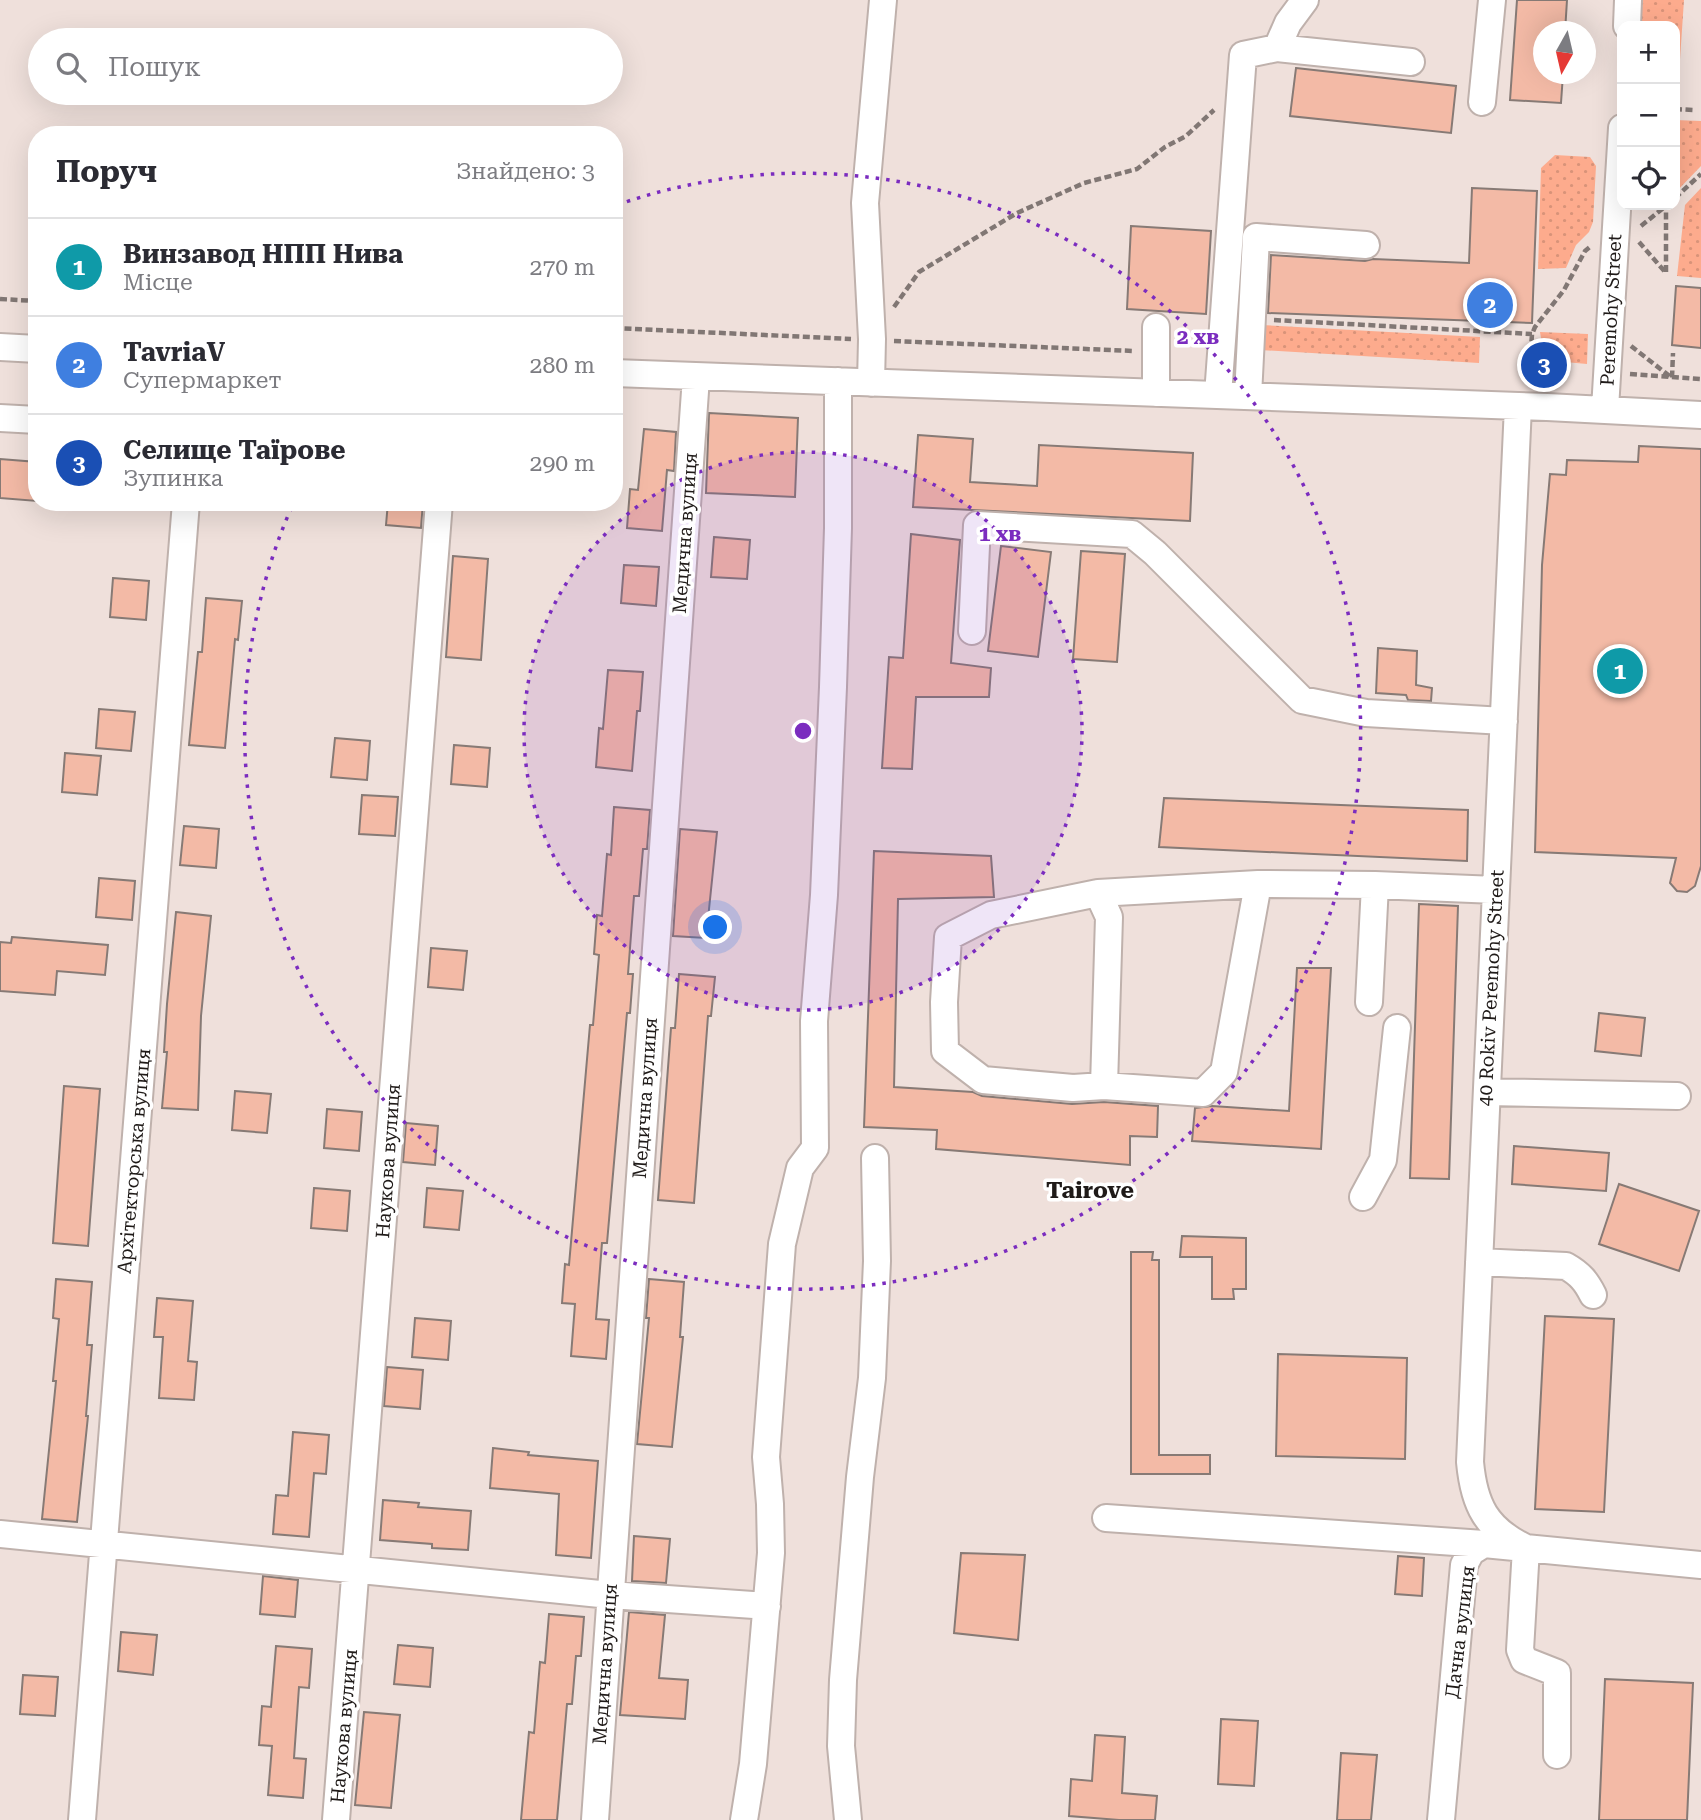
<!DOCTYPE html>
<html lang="uk">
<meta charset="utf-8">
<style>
:root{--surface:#fff;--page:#f2f2f3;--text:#2b2b33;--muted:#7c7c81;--line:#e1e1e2;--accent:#db2777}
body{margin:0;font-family:"Roboto Serif",serif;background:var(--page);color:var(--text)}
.controls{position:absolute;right:21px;top:21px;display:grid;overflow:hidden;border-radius:14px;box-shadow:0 7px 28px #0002}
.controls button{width:63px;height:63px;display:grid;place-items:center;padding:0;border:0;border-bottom:2px solid var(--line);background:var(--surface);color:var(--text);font:35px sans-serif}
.compass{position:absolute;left:1533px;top:21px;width:63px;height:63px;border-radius:50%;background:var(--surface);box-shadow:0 7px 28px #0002;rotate:188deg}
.you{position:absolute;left:716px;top:928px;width:24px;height:24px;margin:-18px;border:5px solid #fff;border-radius:50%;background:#1a73e8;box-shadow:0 0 0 10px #1a73e833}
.badge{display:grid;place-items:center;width:46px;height:46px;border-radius:50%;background:var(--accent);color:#fff;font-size:23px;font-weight:700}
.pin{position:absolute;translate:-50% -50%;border:4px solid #fff;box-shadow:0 2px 7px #0006}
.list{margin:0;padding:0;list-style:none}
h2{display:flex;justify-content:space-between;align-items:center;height:91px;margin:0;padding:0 28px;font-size:30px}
h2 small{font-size:23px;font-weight:400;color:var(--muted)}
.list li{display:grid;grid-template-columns:46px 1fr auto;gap:21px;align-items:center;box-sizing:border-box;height:98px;padding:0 28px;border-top:2px solid var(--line)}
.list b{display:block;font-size:26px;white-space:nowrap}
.list p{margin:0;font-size:23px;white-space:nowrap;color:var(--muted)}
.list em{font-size:23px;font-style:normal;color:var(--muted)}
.icon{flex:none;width:38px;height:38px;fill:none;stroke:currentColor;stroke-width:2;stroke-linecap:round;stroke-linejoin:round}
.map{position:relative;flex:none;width:1701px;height:1820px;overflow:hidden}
.search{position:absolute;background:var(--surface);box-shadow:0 7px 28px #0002;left:28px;top:28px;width:595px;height:77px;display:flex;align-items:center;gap:18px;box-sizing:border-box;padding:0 24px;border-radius:38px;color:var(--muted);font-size:26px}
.panel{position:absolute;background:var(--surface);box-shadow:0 7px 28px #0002;left:28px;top:126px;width:595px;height:385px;border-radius:28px}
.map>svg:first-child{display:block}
.grass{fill:url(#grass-dots)}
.building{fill:#f3baa6;stroke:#877a75;stroke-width:2}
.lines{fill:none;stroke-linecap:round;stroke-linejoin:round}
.minor-casing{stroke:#bfb1ac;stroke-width:30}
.path{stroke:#817774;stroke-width:4.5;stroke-dasharray:7 3.5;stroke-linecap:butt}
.minor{stroke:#fff;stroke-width:26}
.ring{fill:none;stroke:#7b2cbf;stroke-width:3.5;stroke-dasharray:3.5 7}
.labels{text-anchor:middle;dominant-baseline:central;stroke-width:7;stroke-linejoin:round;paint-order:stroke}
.street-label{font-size:19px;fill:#1f1a18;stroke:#fff}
.quarter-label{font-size:23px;font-weight:bold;fill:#1f1a18;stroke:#fff}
.centre{fill:#7b2cbf;stroke:#fff;stroke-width:3.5}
.ring-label{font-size:21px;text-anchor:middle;font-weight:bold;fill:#7b2cbf;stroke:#fff;stroke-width:7;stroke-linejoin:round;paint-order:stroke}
</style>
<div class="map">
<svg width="1701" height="1820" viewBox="0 0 1701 1820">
<defs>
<pattern id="grass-dots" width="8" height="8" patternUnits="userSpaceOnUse" patternTransform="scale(1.75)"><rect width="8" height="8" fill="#fdab8d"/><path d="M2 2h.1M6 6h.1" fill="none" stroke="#d89379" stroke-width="1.8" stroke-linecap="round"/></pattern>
</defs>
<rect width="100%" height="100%" fill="#efe0db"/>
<path class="grass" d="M1639 0H1684L1677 104H1675V26H1638Z
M1675 120 1701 121V166L1675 193Z
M1555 155 1590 157 1596 166 1593 222 1589 232 1576 245 1566 268 1538 269 1541 168Z
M1701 188V278L1677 276 1685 205Z
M1261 325 1480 337 1479 363 1260 350Z
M1540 332 1588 334 1587 364 1565 362 1554 348 1542 344Z"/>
<path class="building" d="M1517 0H1567L1565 32H1544V74H1563L1561 103 1510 100Z
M1296 68 1456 86 1451 133 1290 116Z
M1472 188 1537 191 1532 323 1268 313 1271 255 1365 261 1373 259 1469 263Z
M1131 226 1211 231 1206 314 1127 309Z
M1676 286 1701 288V348L1672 345Z
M709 413 798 418 795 497 706 493Z
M644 429 676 432 674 471 667 470 662 531 627 528 630 489 638 490Z
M918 435 973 439 970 482 1037 486 1039 445 1193 453 1190 521 913 507Z
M1639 446 1701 449V866L1695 886 1687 892 1677 891 1670 883 1676 858 1535 852 1542 565 1550 474 1566 475 1567 460 1638 462Z
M0 459 37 462V501L0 498Z
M388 502H423L421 528 386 525Z
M911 534 960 540 951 663 991 668 989 697H916L912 769 882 768 889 657 903 658Z
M714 537 750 540 747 579 711 577Z
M1001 546 1051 552 1038 657 988 651Z
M1081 551 1125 554 1117 662 1073 659Z
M453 556 488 559 481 660 446 657Z
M624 565 659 567 656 606 621 603Z
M113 578 149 581 146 620 110 617Z
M206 598 242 601 238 640 235 639 225 748 189 745 198 652H202Z
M1378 648 1417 651 1416 685 1432 688 1431 701 1408 700 1406 695 1376 693Z
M608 670 643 672 640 711H637L632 771 596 767 599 728 603 729Z
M99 709 135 712 131 751 96 748Z
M335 738 370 741 367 780 331 777Z
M454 745 490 748 487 787 451 784Z
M65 753 101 756 97 795 62 792Z
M362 795 398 797 395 836 359 834Z
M1164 798 1468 810 1467 861 1159 847Z
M614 807 650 810 647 849H643L639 896H634L628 974H633L630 1013H627L607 1243H602L596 1319 609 1320 606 1359 571 1356 575 1304 562 1303 565 1264 569 1265 590 1025H593L599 955 594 954 597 915 602 916 607 854 611 855Z
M184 826 219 829 216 868 180 865Z
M680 829 717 832 706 938 673 936Z
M874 851 991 856 994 897 898 899 894 1087 973 1092 982 1096 1072 1104 1104 1102 1158 1106 1157 1137 1130 1136V1165L936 1149 937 1130 864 1127Z
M99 878 135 881 132 920 96 917Z
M1419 904 1458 906 1449 1179 1410 1178Z
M176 912 211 916 201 1016 198 1110 162 1108 167 1052H164L167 1004Z
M12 937 108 945 105 975 57 971 55 995 0 991V942L11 943Z
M431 948 467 951 463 990 428 987Z
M1297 968H1331L1321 1149 1192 1141 1195 1108 1212 1106 1289 1111Z
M679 974 715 977 711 1016H708L694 1203 658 1200 671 1028H675Z
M1599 1013 1645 1018 1641 1056 1595 1051Z
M64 1086 100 1089 88 1246 53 1243Z
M235 1091 271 1094 267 1133 232 1130Z
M327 1109 362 1112 359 1151 324 1148Z
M406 1123 438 1126 435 1165 403 1162Z
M1514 1146 1609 1153 1606 1191 1512 1184Z
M1619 1184 1699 1211 1679 1271 1599 1244Z
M314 1188 350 1191 347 1231 311 1228Z
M427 1188 463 1191 459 1230 424 1227Z
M1182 1236 1246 1238V1289H1233L1234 1299H1212V1257H1180Z
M1131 1252H1153L1152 1260H1159V1455H1210V1474H1131Z
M56 1279 92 1282 87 1345H92L86 1416H88L77 1522 42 1519 56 1381H53L59 1319 53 1318Z
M649 1279 684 1282 680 1337H683L672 1447 637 1444 649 1318H646Z
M157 1298 193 1301 188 1361 197 1362 194 1400 159 1398 163 1337H154Z
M1545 1316 1614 1319 1604 1512 1535 1509Z
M415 1318 451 1321 448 1360 412 1357Z
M1278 1354 1407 1358 1405 1459 1276 1456Z
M387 1367 423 1370 420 1409 384 1406Z
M293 1432 329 1435 326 1474 314 1473 309 1537 273 1534 276 1495 288 1496Z
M493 1448 529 1452 528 1455 598 1461 591 1558 556 1555 559 1494 490 1488Z
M383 1500 419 1503 418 1507 471 1511 468 1550 432 1548V1544L380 1540Z
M634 1536 670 1539 666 1583 632 1581Z
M961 1553 1025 1555 1018 1640 954 1633Z
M1398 1556 1424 1558 1422 1596 1395 1594Z
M263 1576 298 1580 295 1617 260 1614Z
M629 1612 665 1615 659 1678 688 1680 685 1719 620 1715Z
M549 1614 584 1617 581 1656H576L572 1704H567L557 1820H521L529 1732 534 1733 540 1662 545 1663Z
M121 1632 157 1635 153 1675 118 1671Z
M398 1645 433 1648 430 1687 394 1684Z
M276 1646 312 1649 309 1688 299 1687 294 1758 306 1759 303 1798 268 1795 272 1746 259 1745 262 1706 271 1707Z
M23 1675 58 1677 55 1716 20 1714Z
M1605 1679 1693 1683 1687 1820H1599Z
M364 1712 400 1715 391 1808 355 1805Z
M1221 1719 1258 1721 1254 1786 1218 1784Z
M1095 1735 1125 1737 1122 1793 1157 1796 1155 1820H1119L1069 1816 1071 1779 1092 1781Z
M1341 1753 1377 1755 1371 1820H1337Z"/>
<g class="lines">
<defs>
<path id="minor" d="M1627 26 1628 0
M1277 48 1288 23 1305 0
M1482 102 1492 0
M1156 327V393
M0 347 37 349
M614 373 1547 407 1701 415
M871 383 872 339 865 203 883 0
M1218 395 1243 55 1277 48 1411 62
M1248 396 1256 237 1366 245
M1518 406 1470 1462C1474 1505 1486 1529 1526 1548
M1605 409 1622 128
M0 418 37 420
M972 631 977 525 1132 534 1155 553 1302 700 1366 713 1504 721
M1258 884 1098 893 991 915 948 937 944 1002 945 1051 983 1080 1073 1088 1104 1086 1203 1093 1224 1072 1258 884 1375 885
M1098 893 1109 917 1104 1086
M1369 1002 1375 885 1496 890
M1487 1092 1677 1096
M1363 1197 1383 1160 1397 1028
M1479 1262 1566 1266C1580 1274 1586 1281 1593 1295
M1106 1518 1484 1544
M0 1534 610 1595 767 1606
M1526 1548 1520 1650 1524 1660 1557 1673V1755
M82 1820 186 502
M336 1820 439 502
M595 1820 696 377
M744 1820 753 1764 771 1553 770 1504 766 1457 782 1244 800 1168 815 1148 814 1021 824 895 833 687 838 528V381
M848 1820 841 1746 843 1680 860 1477 872 1378 877 1261 875 1158
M1441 1820 1464 1565 1471 1552 1484 1544 1701 1565"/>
</defs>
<use href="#minor" class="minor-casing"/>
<path class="path" d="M1675 109 1693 110
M1675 198 1701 174
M1641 226 1667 205
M1639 242 1666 273
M1666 272V207
M0 299 37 301
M894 307 919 272 1017 213 1084 183 1137 169 1165 147 1186 136 1214 110
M1274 320 1532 334
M614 328 851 339
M894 341 1134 351
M1631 346 1672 378 1673 353
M1554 367V360L1545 350 1531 349 1532 334 1535 327 1564 290 1585 251 1591 246
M1630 374 1701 379"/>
<use href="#minor" class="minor"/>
</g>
<circle cx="803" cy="731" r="279" fill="#7b2cbf" fill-opacity=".12"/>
<g class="ring">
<circle cx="803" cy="731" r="279"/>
<path d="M617 205A558 558 0 1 1 293 504"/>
</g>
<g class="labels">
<g class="street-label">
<text transform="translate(1611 310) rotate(-87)">Peremohy Street</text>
<text transform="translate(685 533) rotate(-86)">Медична вулиця</text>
<text transform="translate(1491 988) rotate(-87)">40 Rokiv Peremohy Street</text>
<text transform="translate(645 1098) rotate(-86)">Медична вулиця</text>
<text transform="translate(134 1161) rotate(-85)">Архітекторська вулиця</text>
<text transform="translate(388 1161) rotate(-86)">Наукова вулиця</text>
<text transform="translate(1460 1632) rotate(-83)">Дачна вулиця</text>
<text transform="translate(605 1664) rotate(-86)">Медична вулиця</text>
<text transform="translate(344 1726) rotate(-85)">Наукова вулиця</text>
</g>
<g class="quarter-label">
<text x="1090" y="1190">Tairove</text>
</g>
</g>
<circle cx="803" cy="731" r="10" class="centre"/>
<g class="ring-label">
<text x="1198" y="344">2 хв</text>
<text x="1000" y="541">1 хв</text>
</g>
</svg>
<div class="controls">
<button>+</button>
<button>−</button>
<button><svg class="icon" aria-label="locate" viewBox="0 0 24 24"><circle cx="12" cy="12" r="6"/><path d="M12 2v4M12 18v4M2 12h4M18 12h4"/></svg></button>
</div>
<svg class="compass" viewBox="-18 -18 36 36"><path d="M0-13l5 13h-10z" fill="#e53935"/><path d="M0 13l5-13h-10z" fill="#7c7c81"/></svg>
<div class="you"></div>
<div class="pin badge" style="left:1620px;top:671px;background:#0f9aa8">1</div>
<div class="pin badge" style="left:1490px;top:305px;background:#3f7fe0">2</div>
<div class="pin badge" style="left:1544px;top:365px;background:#1a4fb4">3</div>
<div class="search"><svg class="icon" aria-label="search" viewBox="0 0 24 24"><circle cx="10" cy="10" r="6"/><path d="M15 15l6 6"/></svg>Пошук</div>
<section class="panel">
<h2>Поруч<small>Знайдено: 3</small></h2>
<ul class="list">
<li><span class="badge" style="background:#0f9aa8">1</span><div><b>Винзавод НПП Нива</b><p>Місце</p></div><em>270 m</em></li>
<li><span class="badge" style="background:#3f7fe0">2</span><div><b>TavriaV</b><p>Супермаркет</p></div><em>280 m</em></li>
<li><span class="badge" style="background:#1a4fb4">3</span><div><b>Селище Таїрове</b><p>Зупинка</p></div><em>290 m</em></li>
</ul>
</section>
</div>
